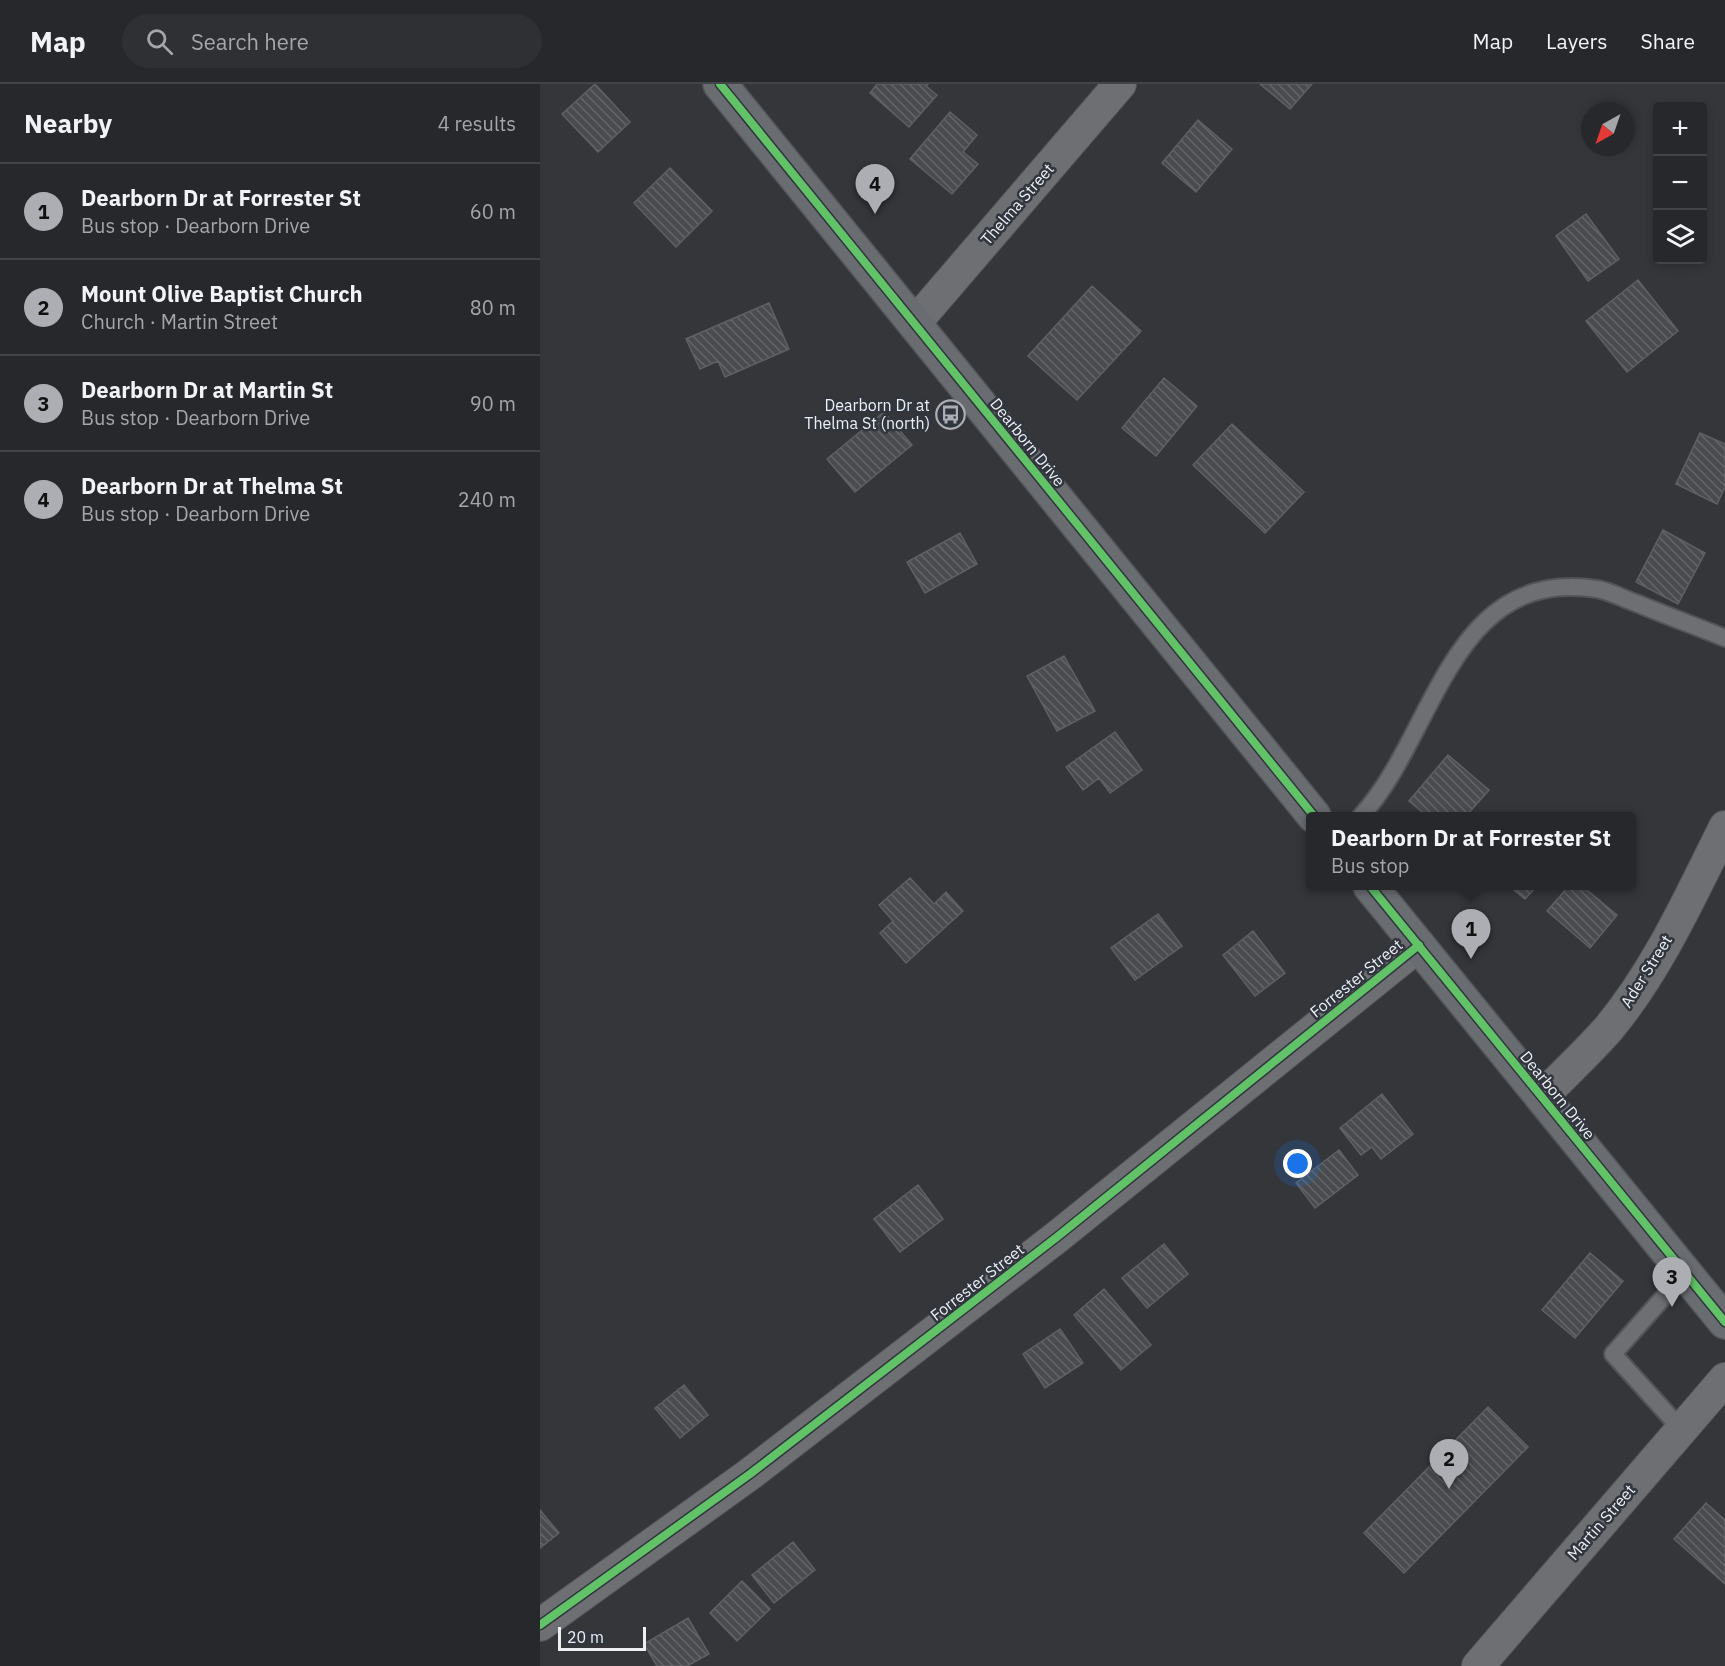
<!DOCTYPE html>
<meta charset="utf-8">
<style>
:root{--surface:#27282c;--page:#2f3034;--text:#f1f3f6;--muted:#a4a6a9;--line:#434448;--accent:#acaeb3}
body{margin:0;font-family:"IBM Plex Sans",sans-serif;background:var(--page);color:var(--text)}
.controls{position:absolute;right:18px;top:18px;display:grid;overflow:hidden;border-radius:6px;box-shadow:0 3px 9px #0003}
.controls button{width:54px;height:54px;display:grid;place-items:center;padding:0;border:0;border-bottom:2px solid var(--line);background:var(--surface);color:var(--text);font:30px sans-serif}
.compass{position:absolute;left:1041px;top:18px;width:54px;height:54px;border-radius:50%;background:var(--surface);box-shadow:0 3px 9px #0003;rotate:220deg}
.scale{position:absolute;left:18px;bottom:15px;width:88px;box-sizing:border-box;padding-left:6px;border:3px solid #eceff4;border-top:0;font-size:16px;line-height:21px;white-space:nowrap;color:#eceff4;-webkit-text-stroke:4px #31353d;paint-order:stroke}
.you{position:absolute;left:758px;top:1080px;width:21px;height:21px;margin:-15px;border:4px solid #fff;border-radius:50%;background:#1a73e8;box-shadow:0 0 0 9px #1a73e833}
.badge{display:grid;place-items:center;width:39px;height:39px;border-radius:50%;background:var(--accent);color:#111;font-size:20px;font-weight:700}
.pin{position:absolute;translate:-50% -50px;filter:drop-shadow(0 2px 3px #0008)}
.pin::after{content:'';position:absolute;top:32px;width:21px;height:18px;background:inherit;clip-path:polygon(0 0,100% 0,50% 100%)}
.popup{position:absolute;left:766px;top:728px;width:330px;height:78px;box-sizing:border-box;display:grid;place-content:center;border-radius:6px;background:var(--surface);filter:drop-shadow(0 2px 4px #0005);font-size:20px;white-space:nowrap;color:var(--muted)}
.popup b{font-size:22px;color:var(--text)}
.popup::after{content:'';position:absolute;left:50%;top:100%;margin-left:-12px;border:12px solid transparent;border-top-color:var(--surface)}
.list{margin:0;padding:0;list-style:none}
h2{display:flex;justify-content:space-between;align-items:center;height:78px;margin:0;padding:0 24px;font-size:26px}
h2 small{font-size:20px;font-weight:400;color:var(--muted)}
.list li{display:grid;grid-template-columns:39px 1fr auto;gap:18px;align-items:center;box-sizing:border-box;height:96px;padding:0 24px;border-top:2px solid var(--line)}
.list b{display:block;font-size:22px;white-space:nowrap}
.list p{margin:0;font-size:20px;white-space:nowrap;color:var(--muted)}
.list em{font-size:20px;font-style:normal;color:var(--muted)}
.icon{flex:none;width:33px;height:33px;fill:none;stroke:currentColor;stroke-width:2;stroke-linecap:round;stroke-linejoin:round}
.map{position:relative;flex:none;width:1185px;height:1582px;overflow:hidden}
header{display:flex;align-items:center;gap:36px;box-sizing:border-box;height:84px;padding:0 30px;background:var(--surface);border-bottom:2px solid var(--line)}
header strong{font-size:28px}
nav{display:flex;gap:33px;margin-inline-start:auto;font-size:21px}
.search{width:420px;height:54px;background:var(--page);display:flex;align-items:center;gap:15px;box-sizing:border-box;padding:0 21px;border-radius:33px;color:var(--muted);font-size:22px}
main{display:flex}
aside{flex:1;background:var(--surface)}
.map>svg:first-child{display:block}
.building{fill:url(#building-back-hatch);stroke:#5f6064;stroke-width:1.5}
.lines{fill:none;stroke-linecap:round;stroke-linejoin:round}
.lane-casing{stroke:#525458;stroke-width:20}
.street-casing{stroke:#525458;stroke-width:34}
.secondary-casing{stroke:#525458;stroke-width:36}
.lane{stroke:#6d6f72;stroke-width:16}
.street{stroke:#6d6f72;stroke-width:32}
.secondary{stroke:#696c71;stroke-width:33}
.cycleway-casing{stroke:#31353d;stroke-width:11}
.cycleway{stroke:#61c268;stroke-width:8}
.labels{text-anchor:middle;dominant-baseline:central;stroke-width:5;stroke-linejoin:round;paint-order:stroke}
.street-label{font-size:16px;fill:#eceff4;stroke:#31353d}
.poi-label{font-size:16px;fill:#eceff4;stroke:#31353d;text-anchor:end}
</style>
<header>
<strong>Map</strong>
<div class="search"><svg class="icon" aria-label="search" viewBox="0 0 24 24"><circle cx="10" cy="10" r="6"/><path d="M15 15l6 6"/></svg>Search here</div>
<nav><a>Map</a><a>Layers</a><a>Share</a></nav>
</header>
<main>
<aside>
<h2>Nearby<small>4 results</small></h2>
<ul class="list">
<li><span class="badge">1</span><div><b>Dearborn Dr at Forrester St</b><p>Bus stop · Dearborn Drive</p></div><em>60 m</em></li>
<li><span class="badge">2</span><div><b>Mount Olive Baptist Church</b><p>Church · Martin Street</p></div><em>80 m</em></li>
<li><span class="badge">3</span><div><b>Dearborn Dr at Martin St</b><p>Bus stop · Dearborn Drive</p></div><em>90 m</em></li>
<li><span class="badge">4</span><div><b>Dearborn Dr at Thelma St</b><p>Bus stop · Dearborn Drive</p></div><em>240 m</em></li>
</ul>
</aside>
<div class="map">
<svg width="1185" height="1582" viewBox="0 0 1185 1582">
<defs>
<pattern id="building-back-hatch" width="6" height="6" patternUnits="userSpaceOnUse" patternTransform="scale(1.5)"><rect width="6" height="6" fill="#494b4e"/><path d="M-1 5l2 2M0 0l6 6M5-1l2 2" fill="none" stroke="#636568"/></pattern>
</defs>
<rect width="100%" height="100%" fill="#34363a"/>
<path class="building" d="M55 0 90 38 58 68 22 30Z
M337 0H388L386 2 397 11 369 43 330 9Z
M720 0H772L750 25Z
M410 28 437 51 423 68 438 80 412 110 370 75Z
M658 36 692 65 656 108 622 79Z
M130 84 172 127 136 163 94 119Z
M1046 130 1079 175 1048 197 1016 152Z
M1098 196 1138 247 1087 288 1046 237Z
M552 202 601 247 537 316 488 272Z
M229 219 249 265 185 293 178 277 160 285 146 255Z
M624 294 657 322 616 372 582 344Z
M344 328 372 361 315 408 287 375Z
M692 340 764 408 725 449 653 381Z
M1160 349 1185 360V403L1177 420 1136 400Z
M1123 446 1165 469 1138 520 1096 498Z
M420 449 437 480 385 509 367 478Z
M524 572 555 627 517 647 487 592Z
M575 648 602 686 570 709 559 694 543 706 526 683Z
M908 671 949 706 926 732H887L869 717Z
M370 794 394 820 406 808 423 827 366 879 340 849 353 837 339 821Z
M969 802H997L985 815Z
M1029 802H1042L1077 831 1050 864 1007 827Z
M618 830 642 862 595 896 571 864Z
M713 847 745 889 715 912 683 871Z
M842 1010 873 1050 841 1075 832 1063 821 1071 800 1044Z
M799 1066 818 1091 775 1124 756 1099Z
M378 1101 403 1135 360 1168 334 1135Z
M624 1160 648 1190 607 1224 582 1194Z
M1050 1169 1083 1197 1035 1254 1002 1226Z
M564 1205 611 1261 581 1286 534 1231Z
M520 1245 543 1279 505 1304 483 1270Z
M144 1301 168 1331 140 1354 115 1324Z
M948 1323 988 1363 864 1489 824 1449Z
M1166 1419 1185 1436V1500L1134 1455Z
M0 1426 19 1449 0 1464Z
M253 1458 275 1486 234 1519 212 1491Z
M202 1497 230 1525 197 1557 170 1529Z
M148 1534 169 1570 147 1582H117L104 1560Z"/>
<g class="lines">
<defs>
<path id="lane" d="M821 732C896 651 910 482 1057 505 1070 507 1084 515 1096 519 1125 531 1155 542 1185 554
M1141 1345 1073 1270 1145 1189"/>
<path id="street" d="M374 240 580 0
M1002 1013C1024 990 1048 968 1069 944 1118 885 1151 811 1185 743
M0 1541 210 1390 517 1153 879 861
M938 1582 1185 1295"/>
<path id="secondary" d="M180 0 774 732
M830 802 1185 1238"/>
</defs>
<use href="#lane" class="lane-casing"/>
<use href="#street" class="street-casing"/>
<use href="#secondary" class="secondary-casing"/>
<use href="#lane" class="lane"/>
<use href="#street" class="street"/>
<use href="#secondary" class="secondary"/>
<defs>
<path id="cycleway" d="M180 0 774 732
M830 802 1185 1238
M0 1541 210 1390 517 1153 879 861"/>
</defs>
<use href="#cycleway" class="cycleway-casing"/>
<use href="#cycleway" class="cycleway"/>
</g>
<defs>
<symbol id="bus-ring" viewBox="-11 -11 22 22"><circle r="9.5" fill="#31353d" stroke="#acaeb3" stroke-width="1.5"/><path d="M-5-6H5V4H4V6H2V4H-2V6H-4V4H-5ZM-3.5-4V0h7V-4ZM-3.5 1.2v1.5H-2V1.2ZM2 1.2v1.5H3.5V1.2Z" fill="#acaeb3"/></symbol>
</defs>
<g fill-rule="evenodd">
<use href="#bus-ring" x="394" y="314" width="33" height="33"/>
</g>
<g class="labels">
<g class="street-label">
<text transform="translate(477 120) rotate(-49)">Thelma Street</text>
<text transform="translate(488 358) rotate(51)">Dearborn Drive</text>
<text transform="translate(1106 887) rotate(-58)">Ader Street</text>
<text transform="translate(816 894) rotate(-39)">Forrester Street</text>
<text transform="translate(1018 1011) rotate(51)">Dearborn Drive</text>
<text transform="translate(437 1198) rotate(-38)">Forrester Street</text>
<text transform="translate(1061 1438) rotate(-49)">Martin Street</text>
</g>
<g class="poi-label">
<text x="390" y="321">Dearborn Dr at<tspan x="390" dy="18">Thelma St (north)</tspan></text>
</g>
</g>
</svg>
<div class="controls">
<button>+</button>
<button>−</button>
<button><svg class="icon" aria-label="layers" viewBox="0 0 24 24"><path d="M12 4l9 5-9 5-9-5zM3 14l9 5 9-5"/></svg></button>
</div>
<svg class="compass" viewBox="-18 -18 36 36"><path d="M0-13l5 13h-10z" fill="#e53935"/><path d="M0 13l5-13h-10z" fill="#a4a6a9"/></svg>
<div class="scale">20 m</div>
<div class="you"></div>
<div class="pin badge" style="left:931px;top:875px">1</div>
<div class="popup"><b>Dearborn Dr at Forrester St</b>Bus stop</div>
<div class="pin badge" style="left:909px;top:1405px">2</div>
<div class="pin badge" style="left:1132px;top:1223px">3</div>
<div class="pin badge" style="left:335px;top:130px">4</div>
</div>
</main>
